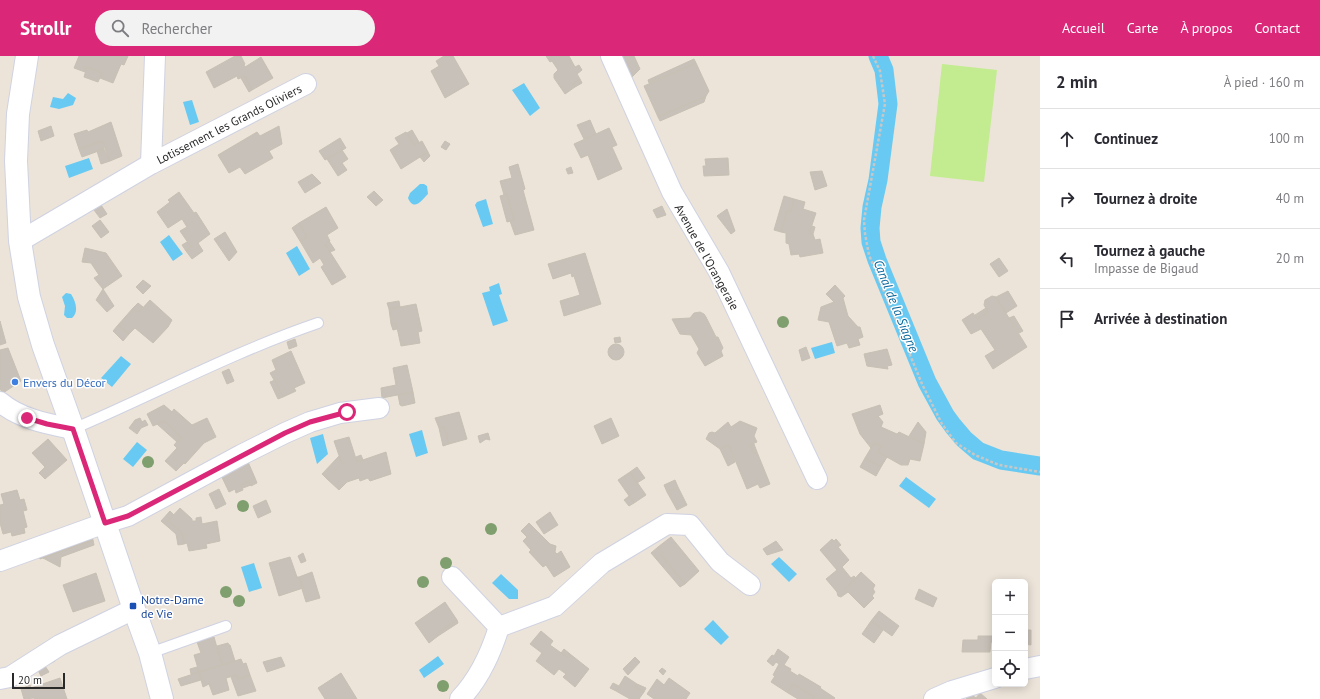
<!DOCTYPE html>
<html lang="fr">
<meta charset="utf-8">
<style>
:root{--surface:#fff;--page:#f2f2f3;--text:#2b2b33;--muted:#7c7c81;--line:#e1e1e2;--accent:#db2777}
body{margin:0;font-family:"PT Sans",sans-serif;background:var(--page);color:var(--text)}
.controls{position:absolute;right:12px;bottom:12px;display:grid;overflow:hidden;border-radius:6px;box-shadow:0 2px 10px #0003}
.controls button{width:36px;height:36px;display:grid;place-items:center;padding:0;border:0;border-bottom:1px solid var(--line);background:var(--surface);color:var(--text);font:20px sans-serif}
.scale{position:absolute;left:12px;bottom:10px;width:53px;box-sizing:border-box;padding-left:4px;border:2px solid #292929;border-top:0;font-size:11px;line-height:14px;white-space:nowrap;color:#292929;-webkit-text-stroke:3px #fff;paint-order:stroke}
.stop{position:absolute;width:12px;height:12px;margin:-9px;border:3px solid #db2777;border-radius:50%;background:#fff}
.stop.end{background:#db2777;border-color:#fff;box-shadow:0 1px 4px #0008}
.list{margin:0;padding:0;list-style:none}
h2{display:flex;justify-content:space-between;align-items:center;height:52px;margin:0;padding:0 16px;font-size:17px}
h2 small{font-size:13px;font-weight:400;color:var(--muted)}
.list li{display:grid;grid-template-columns:26px 1fr auto;gap:12px;align-items:center;box-sizing:border-box;height:60px;padding:0 16px;border-top:1px solid var(--line)}
.list b{display:block;font-size:15px;white-space:nowrap}
.list p{margin:0;font-size:13px;white-space:nowrap;color:var(--muted)}
.list em{font-size:13px;font-style:normal;color:var(--muted)}
.icon{flex:none;width:22px;height:22px;fill:none;stroke:currentColor;stroke-width:2;stroke-linecap:round;stroke-linejoin:round}
.map{position:relative;flex:none;width:1040px;height:643px;overflow:hidden}
header{display:flex;align-items:center;gap:24px;box-sizing:border-box;height:56px;padding:0 20px;background:var(--accent);color:#fff}
header strong{font-size:19px}
nav{display:flex;gap:22px;margin-inline-start:auto;font-size:14px}
.search{width:280px;height:36px;background:var(--page);display:flex;align-items:center;gap:10px;box-sizing:border-box;padding:0 14px;border-radius:22px;color:var(--muted);font-size:15px}
main{display:flex}
aside{flex:1;background:var(--surface)}
.map>svg:first-child{display:block}
.pitch{fill:#c2ec8f}
.water{fill:#68caf2}
.lines{fill:none;stroke-linecap:round;stroke-linejoin:round}
.canal{stroke:#68caf2;stroke-width:19}
.building{fill:#c7c1b9;stroke:#c7c0b3}
.lane-casing{stroke:#cfd2e2;stroke-width:12}
.street-casing{stroke:#cfd2e2;stroke-width:22}
.secondary-casing{stroke:#cfd2e2;stroke-width:24}
.path{stroke:#c7c7c7;stroke-width:2.5;stroke-dasharray:3 2;stroke-linecap:butt}
.lane{stroke:#fff;stroke-width:10}
.street{stroke:#fff;stroke-width:20}
.secondary{stroke:#fff;stroke-width:22}
.tree{fill:#7f9f6e}
.route{stroke:#db2777;stroke-width:5}
.shop-dot{fill:#3f7fe0;stroke:#fff;stroke-width:1.5}
.transit-dot{fill:#1a4fb4;stroke:#fff;stroke-width:1.5}
.labels{text-anchor:middle;dominant-baseline:central;stroke-width:3;stroke-linejoin:round;paint-order:stroke}
.street-label{font-size:12px;fill:#292929;stroke:#fff}
.shop-label{font-size:12px;fill:#366cbe;stroke:#fff;text-anchor:start}
.transit-label{font-size:12px;fill:#164399;stroke:#fff;text-anchor:start}
.water-label{font-size:13px;font-style:italic;fill:#09669c;stroke:#fff}
</style>
<header>
<strong>Strollr</strong>
<div class="search"><svg class="icon" aria-label="search" viewBox="0 0 24 24"><circle cx="10" cy="10" r="6"/><path d="M15 15l6 6"/></svg>Rechercher</div>
<nav><a>Accueil</a><a>Carte</a><a>À propos</a><a>Contact</a></nav>
</header>
<main>
<div class="map">
<svg width="1040" height="643" viewBox="0 0 1040 643">
<rect width="100%" height="100%" fill="#ece4d9"/>
<path class="pitch" d="M942 8 997 14 984 126 930 120Z"/>
<path class="water" d="M524 27 540 52 530 60 512 34Z
M68 37 76 42 73 49 59 53 50 51 53 41 63 43Z
M192 44 199 66 190 69 183 46Z
M89 102 93 113 69 122 65 110Z
M420 128H424L427 130 428 138C422 144 414 156 408 142L410 137Z
M486 143 493 168 483 171 475 149 477 146Z
M169 179 183 198 173 205 160 186Z
M297 190 310 213 299 220 286 197Z
M499 227 502 238 499 239 508 265 493 270 482 237 490 235 489 231Z
M66 237 71 238C76 246 79 256 72 262H67L64 259 65 250 62 241Z
M832 286 835 297 815 303 811 292Z
M121 300 131 308 112 331 101 322Z
M422 374 428 397 416 401 409 378Z
M323 378 328 398 317 408 310 382Z
M137 386 147 394 133 411 123 403Z
M906 421 936 443 929 452 899 430Z
M779 501 797 518 789 526 771 508Z
M254 507 262 532 249 536 241 511Z
M501 518 518 534V543H509L492 527Z
M713 564 729 581 721 589 704 573Z
M438 600 444 608 424 622 419 614Z"/>
<g class="lines">
<path class="canal" d="M878 0 884 14 888 48 878 124 872 151 870 172 871 186 877 204 927 326 945 359 953 370 964 383 978 395 1001 404 1040 410"/>
</g>
<path class="building" d="M79 0H128L124 9 121 8 113 27 100 22 102 17 87 11 85 16 74 12Z
M235 0H241L245 8 244 9 245 11 261 1 273 22 252 34 245 20 238 23 237 20 214 32 206 16Z
M444 0H453L469 28 445 42 431 15 439 10 436 5Z
M546 0H569L575 11 579 9 582 14 577 18 580 23 573 28 575 31 565 38 554 22V18L558 14 552 5 550 6Z
M620 0H634L640 13 630 23Z
M694 3 696 7 649 27 648 24Z
M696 7 709 35 706 40 658 61 644 30Z
M87 11 102 17 98 26 84 21Z
M245 20 252 34 249 36 241 22Z
M580 23 582 27 575 31 573 28Z
M706 40 704 46 660 65 658 61Z
M590 64 596 78 584 83 577 69Z
M111 66 122 100 110 105 102 85 79 93 74 78 87 74 88 76Z
M51 70 54 80 41 85 38 75Z
M279 70 282 88 269 95 273 102 245 118 240 111 229 117 218 99 257 76 260 80Z
M609 72 617 89 612 91 622 113 598 124 588 99 581 102 574 88Z
M412 74 419 86 414 89 407 77Z
M406 76 414 89 422 85 428 96 401 113 390 94 399 88 395 82Z
M340 82 346 92 325 104 319 95Z
M102 85 104 93 82 101 79 93Z
M445 85 450 88 446 94 441 91Z
M104 93 110 105 101 108 97 95Z
M342 94 348 103 342 107 347 114 338 120 327 103Z
M428 96 430 100 424 106 420 101Z
M728 102 729 119 704 120 703 110H706L705 103Z
M518 108 525 133 523 134 534 174 515 179 510 165 514 164 507 138 504 139 500 125 512 122 509 111Z
M571 111 573 117 568 118 566 113Z
M822 115 827 130 815 134 810 116Z
M312 118 321 127 305 137 298 126Z
M374 135 383 144 376 150 367 141Z
M179 136 194 157 196 156 210 178 198 187 203 195 192 203 186 195 191 191 180 175 187 171 182 163 168 172 157 156 170 146 168 144Z
M507 138 514 164 507 166 500 140Z
M784 140 794 143 791 156 787 155 781 176 774 174Z
M794 143 805 146 803 153 816 157 809 178H813L815 184 820 183 823 197 800 201 799 198 791 199 789 188 786 187V177L781 176 787 155 791 156Z
M101 149 107 158 100 162 94 154Z
M662 150 666 159 657 162 653 154Z
M326 151 338 172 327 179 330 185 325 188 346 221 332 229 321 211 324 209 320 202 313 207 300 185 307 181 299 167Z
M727 153 735 175 731 178 717 160Z
M100 164 109 176 101 182 92 170Z
M299 167 307 181 300 185 292 172Z
M812 170 815 171 813 178H809Z
M225 176 237 196 229 205 214 183Z
M329 185 335 194 330 196 325 188Z
M187 186 191 191 186 195 182 189Z
M85 192 106 197 122 220 103 233 94 222 99 219 91 207 82 206Z
M585 197 601 248 564 260 560 245 580 239 574 220 572 221 571 217 553 223 548 208Z
M999 202 1008 215 999 221 990 208Z
M143 224 151 230 143 238 136 231Z
M835 229 845 240 843 242 848 260 858 271H860L863 281 858 283 860 289 849 292 847 287 837 290 829 266 818 264 821 251 834 246 826 238Z
M103 233 114 250 107 256 96 244Z
M1008 235 1017 250 1006 257 996 241Z
M992 240 996 241 1027 291 993 313 985 300 995 294 981 273 971 278 962 264 973 257 977 263 988 256 984 249 985 244Z
M150 244 172 264 168 271 153 287 135 272 129 278 118 269 133 252 138 257Z
M399 245 400 251 389 253 387 247Z
M138 247 143 251 138 257 133 252Z
M416 248 422 275 418 276 420 287 401 290 396 267 391 268 389 253Z
M986 252 988 256 977 263 975 259Z
M700 256 704 258 706 261 716 281H718L723 292 721 295 723 300 705 310 697 297 699 293 691 279 680 278 672 263 690 262 694 257Z
M1014 260 1023 275 1019 277 1009 262Z
M0 265 6 287 0 289Z
M396 267 397 273 393 274 391 268Z
M118 269 129 278 123 285 113 275Z
M620 281 621 286 615 287 614 282Z
M295 283 297 290 289 293 287 286Z
M608 296a8 8 0 1 1 16 0a8 8 0 1 1-16 0Z
M806 291 810 302 802 305 799 294Z
M8 292 21 325 3 337 0 333V294Z
M887 293 892 309 887 310 888 313 867 310 864 298Z
M291 295 305 327 294 332 296 335 283 341 275 324H274L270 317 276 314 272 304Z
M407 309 413 336 382 342 381 332 396 329 393 312Z
M229 313 234 325 227 328 222 316Z
M275 324 283 341 278 343 270 326Z
M413 336 415 347 402 350 400 349 398 339Z
M164 349 172 356 174 353 192 369 207 362 216 381 204 387 185 408 184 407 176 415 165 405 177 392 174 389 181 381 164 365 153 370 147 358Z
M880 349 883 358 878 360 883 366 881 371 897 378 899 376 924 388 920 405 910 403 908 409H901L878 396 881 390 874 387 871 392 860 378 852 358Z
M459 356 467 383 449 388 444 371 439 372 435 362Z
M140 362 142 366 145 364 148 369 141 372 137 378 129 372 135 364Z
M611 362 619 380 602 388 594 370Z
M164 365 181 381 177 386 157 368Z
M740 365 757 372 754 380 757 386 750 389 754 398 757 396 770 428 760 432 758 428 747 433 729 389 720 393 706 383 709 377 712 376 715 377 728 366 731 371Z
M918 366 926 376 924 388 909 380Z
M444 371 449 388 443 390 439 372Z
M488 377 490 384 486 383 480 387 478 380Z
M349 381 357 406 386 396 391 418 370 425 368 422 360 425 359 422 347 426 339 434 327 423 342 408 334 385Z
M48 383 67 404 45 423 39 417 45 411 32 397Z
M874 387 881 390 878 396 887 401 881 411 865 402Z
M754 388 757 396 754 398 750 389Z
M729 389 735 406 728 410 720 393Z
M245 399 255 422 241 429 243 434 236 437 235 433 229 436 219 415Z
M361 399 363 404 357 406 356 401Z
M339 400 342 408 327 423 322 418Z
M865 402 881 411 876 420 860 411Z
M637 411 645 422 637 427 630 416Z
M630 416 646 439 634 447 618 424Z
M255 422 257 427 251 430 249 425Z
M675 424 678 431 667 436 664 429Z
M249 425 251 429 243 432 241 429Z
M678 431 687 449 677 454 667 436Z
M219 433 226 448 216 453 209 438Z
M17 434 20 444 24 443 27 454 23 455 27 471 24 472 25 477 12 480 11 476 3 478 0 467V449L4 448 1 438Z
M629 440 634 447 629 450 624 444Z
M266 444 271 456 258 462 253 450Z
M180 452 192 463V465H196V462L201 461 202 468 217 465 220 485 206 488 207 492 189 495 187 487 184 488 182 476 168 465Z
M170 455 174 459 168 465 182 476 184 488 178 489 176 478 161 465Z
M550 456 558 469 544 478 536 466Z
M529 467 550 488 556 490 555 496 557 498 561 495 570 511 554 521 546 509 543 511 529 496 531 494 523 485 527 481 521 475Z
M90 477 93 484 40 503 37 495Z
M671 481 699 515 685 528 661 499 663 497 658 491Z
M832 483 834 485 836 483 841 489 838 491 849 504 842 511 851 522 854 520 856 522 845 533 848 536 841 541 838 540 837 536 826 523 837 514 820 494Z
M93 484 94 489 61 501 60 511 43 502Z
M776 485 783 494 767 499 763 493Z
M658 491 663 497 661 499 685 528 680 531 651 497Z
M303 497 306 505 301 507 298 500Z
M290 501 297 521H299L303 532 279 540 269 507Z
M312 516 320 542 306 546 302 533 303 532 299 521Z
M861 516 875 529 873 533 875 536 872 540 874 542 864 552 845 533Z
M96 517 105 545 73 556 63 529Z
M919 533 937 542 933 551 915 543Z
M445 546 457 564 437 577 438 580 429 587 415 567Z
M879 555 899 570 892 580 871 565Z
M457 564 458 567 438 580 437 577Z
M871 565 883 574 874 587 862 578Z
M993 573H995V586H991L990 596H962L963 584H978V580H993Z
M1025 574H1031V589L1025 588V597Z
M541 575 553 585 550 589 567 601 570 598 589 613 575 631 563 621 566 618 559 613 554 619 536 605 542 597 530 588Z
M214 581 222 609 199 616 194 599 201 597 197 586Z
M228 587 229 589H230L235 605 222 609 217 590Z
M564 593 570 598 567 601 561 597Z
M778 593 789 601 784 609 791 613 790 615 798 620 799 618 821 631 820 632 835 642 834 643H813L814 641 793 628 788 637 771 626 775 620 773 619 779 608 776 606 773 610 767 605 772 599 774 600Z
M53 601 55 605 45 610 49 616 41 620 36 610Z
M281 601 285 610 267 616 263 606Z
M635 601 640 606 628 619 623 613Z
M241 603 243 608 246 607 250 619 238 623 237 619 226 622 229 634 213 639 209 628 203 631 199 616Z
M197 611 199 616 191 618 190 613Z
M662 612 666 615 663 619 659 615Z
M199 616 201 624 181 630 178 623Z
M341 617 357 643H325L318 632Z
M237 619 238 623 250 619 256 635 238 640 231 621Z
M625 620 637 628 635 631 644 636 639 643H630L616 635Z
M60 622 67 643H35L34 642 24 643 21 633 30 629 31 632Z
M669 622 690 637 686 643H654L647 638 657 623 664 629Z
M613 627 619 630 616 635 610 632Z
M637 628 646 632 644 636 635 631Z
M793 628 814 641 813 643H798L788 637Z
M980 637 987 643H966L972 639 976 642Z"/>
<g class="lines">
<defs>
<path id="lane" d="M73 373C155 338 233 296 318 267
M150 597 226 570"/>
<path id="street" d="M611 0 672 136 719 216 817 423
M151 108 155 0
M20 185 151 108 306 28
M0 346C20 363 48 368 73 373
M0 505 105 467 128 460 241 399 285 377 310 366 340 357 379 352
M452 521 499 571C491 597 479 623 460 643
M499 571 555 550 602 507 667 468 690 469 720 506 750 529
M1025 613 1040 610
M0 623 10 621 60 589 134 553
M934 643 952 635 995 622"/>
<path id="secondary" d="M27 0 18 58 16 105 20 185 29 241 43 289 73 373 134 553 150 597 162 643"/>
</defs>
<use href="#lane" class="lane-casing"/>
<use href="#street" class="street-casing"/>
<use href="#secondary" class="secondary-casing"/>
<path class="path" d="M873 0 880 15 885 48 864 164 865 178 869 199 922 328 942 368 956 387 975 399 999 409 1040 416"/>
<use href="#lane" class="lane"/>
<use href="#street" class="street"/>
<use href="#secondary" class="secondary"/>
</g>
<g class="tree">
<circle cx="783" cy="266" r="6"/>
<circle cx="148" cy="406" r="6"/>
<circle cx="243" cy="450" r="6"/>
<circle cx="491" cy="473" r="6"/>
<circle cx="446" cy="507" r="6"/>
<circle cx="423" cy="526" r="6"/>
<circle cx="226" cy="536" r="6"/>
<circle cx="239" cy="545" r="6"/>
<circle cx="443" cy="630" r="6"/>
</g>
<g class="lines">
<path class="route" d="M27 362 47 368 73 373 105 467 128 460 285 377 310 366 347 356"/>
</g>
<circle class="shop-dot" cx="15" cy="326" r="4"/>
<rect class="transit-dot" x="129" y="546" width="8" height="8" rx="2"/>
<g class="labels">
<g class="street-label">
<text transform="translate(229 68) rotate(-27)">Lotissement les Grands Oliviers</text>
<text transform="translate(707 201) rotate(61)">Avenue de l'Orangeraie</text>
</g>
<g class="shop-label">
<text x="23" y="326">Envers du Décor</text>
</g>
<g class="transit-label">
<text x="141" y="543">Notre-Dame<tspan x="141" dy="14">de Vie</tspan></text>
</g>
<g class="water-label">
<text transform="translate(896 250) rotate(68)">Canal de la Siagne</text>
</g>
</g>
</svg>
<div class="controls">
<button>+</button>
<button>−</button>
<button><svg class="icon" aria-label="locate" viewBox="0 0 24 24"><circle cx="12" cy="12" r="6"/><path d="M12 2v4M12 18v4M2 12h4M18 12h4"/></svg></button>
</div>
<div class="scale">20 m</div>
<div class="stop" style="left:347px;top:356px"></div>
<div class="stop end" style="left:27px;top:362px"></div>
</div>
<aside>
<h2>2 min<small>À pied · 160 m</small></h2>
<ul class="list">
<li><svg class="icon" aria-label="ahead" viewBox="0 0 24 24"><path d="M12 20V5M6 11l6-6 6 6"/></svg><div><b>Continuez</b></div><em>100 m</em></li>
<li><svg class="icon" aria-label="right" viewBox="0 0 24 24"><path d="M7 20v-9h11M14 6l5 5-5 5"/></svg><div><b>Tournez à droite</b></div><em>40 m</em></li>
<li><svg class="icon" aria-label="left" viewBox="0 0 24 24"><path d="M17 20v-9H6M10 6l-5 5 5 5"/></svg><div><b>Tournez à gauche</b><p>Impasse de Bigaud</p></div><em>20 m</em></li>
<li><svg class="icon" aria-label="arrive" viewBox="0 0 24 24"><path d="M6 21V4h12l-3 4 3 4H6"/></svg><div><b>Arrivée à destination</b></div></li>
</ul>
</aside>
</main>
